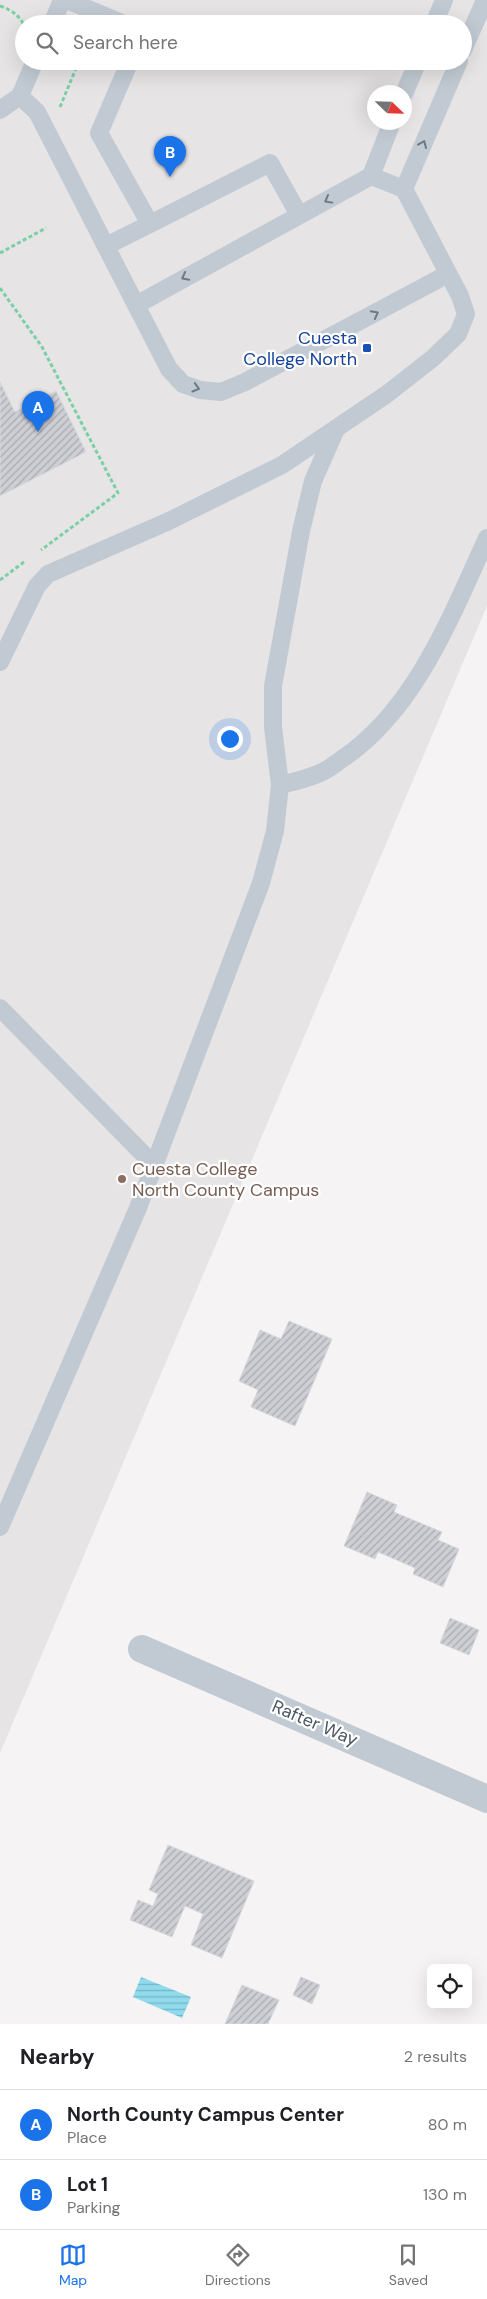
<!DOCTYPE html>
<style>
:root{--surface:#fff;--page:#f2f2f2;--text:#202124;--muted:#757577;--line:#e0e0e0;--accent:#1a73e8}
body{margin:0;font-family:"DM Sans",sans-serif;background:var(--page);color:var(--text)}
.controls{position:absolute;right:15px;bottom:15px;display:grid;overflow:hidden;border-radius:8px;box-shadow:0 5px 20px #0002}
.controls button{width:45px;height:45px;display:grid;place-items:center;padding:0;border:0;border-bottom:1px solid var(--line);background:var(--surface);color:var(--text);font:25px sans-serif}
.compass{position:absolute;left:367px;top:85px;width:45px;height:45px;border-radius:50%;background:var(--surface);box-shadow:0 5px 20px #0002;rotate:113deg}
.you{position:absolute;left:229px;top:738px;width:18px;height:18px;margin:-12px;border:4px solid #fff;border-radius:50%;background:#1a73e8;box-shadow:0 0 0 8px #1a73e833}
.badge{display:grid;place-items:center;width:32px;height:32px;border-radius:50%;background:var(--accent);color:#fff;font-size:16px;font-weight:700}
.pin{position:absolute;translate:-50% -41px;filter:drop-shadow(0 1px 2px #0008)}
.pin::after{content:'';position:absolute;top:26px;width:18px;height:15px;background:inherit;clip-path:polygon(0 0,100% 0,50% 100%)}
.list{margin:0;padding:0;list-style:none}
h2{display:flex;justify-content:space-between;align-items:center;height:65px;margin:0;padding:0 20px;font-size:21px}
h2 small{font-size:16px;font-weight:400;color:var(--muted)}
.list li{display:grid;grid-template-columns:32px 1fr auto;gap:15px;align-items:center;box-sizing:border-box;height:70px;padding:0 20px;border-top:1px solid var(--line)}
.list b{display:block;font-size:19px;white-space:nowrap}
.list p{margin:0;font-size:16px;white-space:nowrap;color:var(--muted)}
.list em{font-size:16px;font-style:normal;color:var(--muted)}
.icon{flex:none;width:28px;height:28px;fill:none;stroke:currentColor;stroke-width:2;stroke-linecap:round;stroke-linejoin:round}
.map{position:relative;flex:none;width:487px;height:2024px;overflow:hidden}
.search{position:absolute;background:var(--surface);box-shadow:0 5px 20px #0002;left:15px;right:15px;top:15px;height:55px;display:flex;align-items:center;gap:12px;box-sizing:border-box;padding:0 18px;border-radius:28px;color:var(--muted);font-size:19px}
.sheet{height:205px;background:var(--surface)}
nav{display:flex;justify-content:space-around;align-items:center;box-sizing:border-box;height:70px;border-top:1px solid var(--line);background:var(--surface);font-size:14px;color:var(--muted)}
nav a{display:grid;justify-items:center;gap:2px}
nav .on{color:var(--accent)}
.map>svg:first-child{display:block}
.education{fill:#e6e4e5;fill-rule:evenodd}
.water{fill:url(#water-rules)}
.building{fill:url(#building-hatch);stroke:#d7d9de}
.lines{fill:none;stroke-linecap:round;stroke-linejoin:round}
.path{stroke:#7ad0a6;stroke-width:3;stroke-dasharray:4 2.5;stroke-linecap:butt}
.lane{stroke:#c1cad2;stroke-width:18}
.street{stroke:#c1cad2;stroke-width:28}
.oneway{stroke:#6e7983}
.transit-dot{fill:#1a4fb4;stroke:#fff;stroke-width:2}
.education-dot{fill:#8d6e63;stroke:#fff;stroke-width:2}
.labels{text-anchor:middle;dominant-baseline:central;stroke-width:4.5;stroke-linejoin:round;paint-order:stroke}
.transit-label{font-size:18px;fill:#164399;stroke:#fff;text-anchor:end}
.education-label{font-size:18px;fill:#785e54;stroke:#fff;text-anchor:start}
.street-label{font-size:18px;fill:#4a5661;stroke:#fff}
</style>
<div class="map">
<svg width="487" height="2024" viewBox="0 0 487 2024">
<defs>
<pattern id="water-rules" width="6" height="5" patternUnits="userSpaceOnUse" patternTransform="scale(1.25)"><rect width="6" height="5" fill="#90daee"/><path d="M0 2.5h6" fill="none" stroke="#78b4c4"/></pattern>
<pattern id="building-hatch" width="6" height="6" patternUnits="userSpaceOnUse" patternTransform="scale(1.25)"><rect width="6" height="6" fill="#cdcfd5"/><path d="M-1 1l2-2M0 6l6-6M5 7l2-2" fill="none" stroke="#a8abb0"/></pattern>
</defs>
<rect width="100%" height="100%" fill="#f5f3f3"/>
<path class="education" d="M0 0H487V606L0 1753ZM24 24H463V61H24ZM374 92H404V122H374Z"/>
<path class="water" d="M141 1977 191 1997 182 2018 133 1997Z"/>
<path class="building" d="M0 382 15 412 56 391 86 452 0 496Z
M289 1321 332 1339 295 1426 251 1407 258 1390 239 1381 260 1330 281 1339Z
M367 1492 397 1505 394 1512 442 1532 438 1540 459 1549 443 1587 413 1574 415 1568 378 1552 375 1559 344 1546Z
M450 1618 479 1630 469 1655 440 1643Z
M168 1845 254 1881 222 1958 191 1945 203 1914 185 1906 172 1937 130 1920 138 1900 153 1906 158 1894 149 1890Z
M301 1977 320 1985 312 2004 293 1995Z
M242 1985 279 2000 268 2024H225Z"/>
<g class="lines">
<path class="path" d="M0 6C11 10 18 14 24 25
M60 107 79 61
M0 253 46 228
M0 288 42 347 118 493 41 550
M0 580 24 562"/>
<path class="lane" d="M67 0 124 24
M52 24 62 0
M434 24 444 0
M463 50 485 0
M404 94 418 61
M20 96 37 112 136 305
M0 110 20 96 35 61
M371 176 136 305 169 369 183 384 200 390 221 392 245 382 448 274
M404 189 459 61
M150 224 270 163 299 215
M106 246 150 224 99 133 130 61
M0 662 37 586 48 574 169 521 282 465 387 394 433 358 458 334 466 314 460 296 404 189 371 176 392 122
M280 785C293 782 307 779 320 773 328 770 335 764 342 759 416 709 451 616 487 538
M0 1008 154 1165
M0 1527 138 1208 261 883 275 831 280 785 273 727V686L301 531 313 481 336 429"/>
<path class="street" d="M142 1649 487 1799"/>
</g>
<defs><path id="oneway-chevron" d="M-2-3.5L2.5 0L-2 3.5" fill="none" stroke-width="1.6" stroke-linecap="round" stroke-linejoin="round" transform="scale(1.25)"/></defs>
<g class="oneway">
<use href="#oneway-chevron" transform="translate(423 144) rotate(-67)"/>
<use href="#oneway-chevron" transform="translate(328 200) rotate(151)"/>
<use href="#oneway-chevron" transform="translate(185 277) rotate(152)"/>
<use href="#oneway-chevron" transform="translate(375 314) rotate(-28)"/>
<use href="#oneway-chevron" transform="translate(196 388) rotate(16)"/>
</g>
<rect class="transit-dot" x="362" y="343" width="10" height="10" rx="2.5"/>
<circle class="education-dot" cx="122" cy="1179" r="5"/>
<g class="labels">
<g class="transit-label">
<text x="357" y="338">Cuesta<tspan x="357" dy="21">College North</tspan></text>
</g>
<g class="education-label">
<text x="132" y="1169">Cuesta College<tspan x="132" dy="21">North County Campus</tspan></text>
</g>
<g class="street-label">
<text transform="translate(315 1723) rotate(23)">Rafter Way</text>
</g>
</g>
</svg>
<div class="controls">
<button><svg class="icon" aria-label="locate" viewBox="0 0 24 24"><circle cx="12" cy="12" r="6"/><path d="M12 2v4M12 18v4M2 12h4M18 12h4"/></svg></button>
</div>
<svg class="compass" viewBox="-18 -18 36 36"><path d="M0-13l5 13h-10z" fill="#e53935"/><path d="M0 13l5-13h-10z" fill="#757577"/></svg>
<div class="you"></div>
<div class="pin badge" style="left:38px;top:432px">A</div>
<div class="pin badge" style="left:170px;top:177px">B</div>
<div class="search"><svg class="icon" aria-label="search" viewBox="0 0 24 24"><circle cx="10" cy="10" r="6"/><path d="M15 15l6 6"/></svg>Search here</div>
</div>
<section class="sheet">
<h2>Nearby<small>2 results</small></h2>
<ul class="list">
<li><span class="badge">A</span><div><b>North County Campus Center</b><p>Place</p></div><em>80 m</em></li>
<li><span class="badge">B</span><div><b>Lot 1</b><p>Parking</p></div><em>130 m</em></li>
</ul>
</section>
<nav>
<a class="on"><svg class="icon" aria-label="map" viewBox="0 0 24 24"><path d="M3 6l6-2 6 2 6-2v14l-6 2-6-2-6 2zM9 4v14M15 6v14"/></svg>Map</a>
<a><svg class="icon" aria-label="directions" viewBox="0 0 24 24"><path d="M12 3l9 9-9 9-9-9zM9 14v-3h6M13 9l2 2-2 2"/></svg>Directions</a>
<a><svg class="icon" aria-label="saved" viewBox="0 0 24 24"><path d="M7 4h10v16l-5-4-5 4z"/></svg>Saved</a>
</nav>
